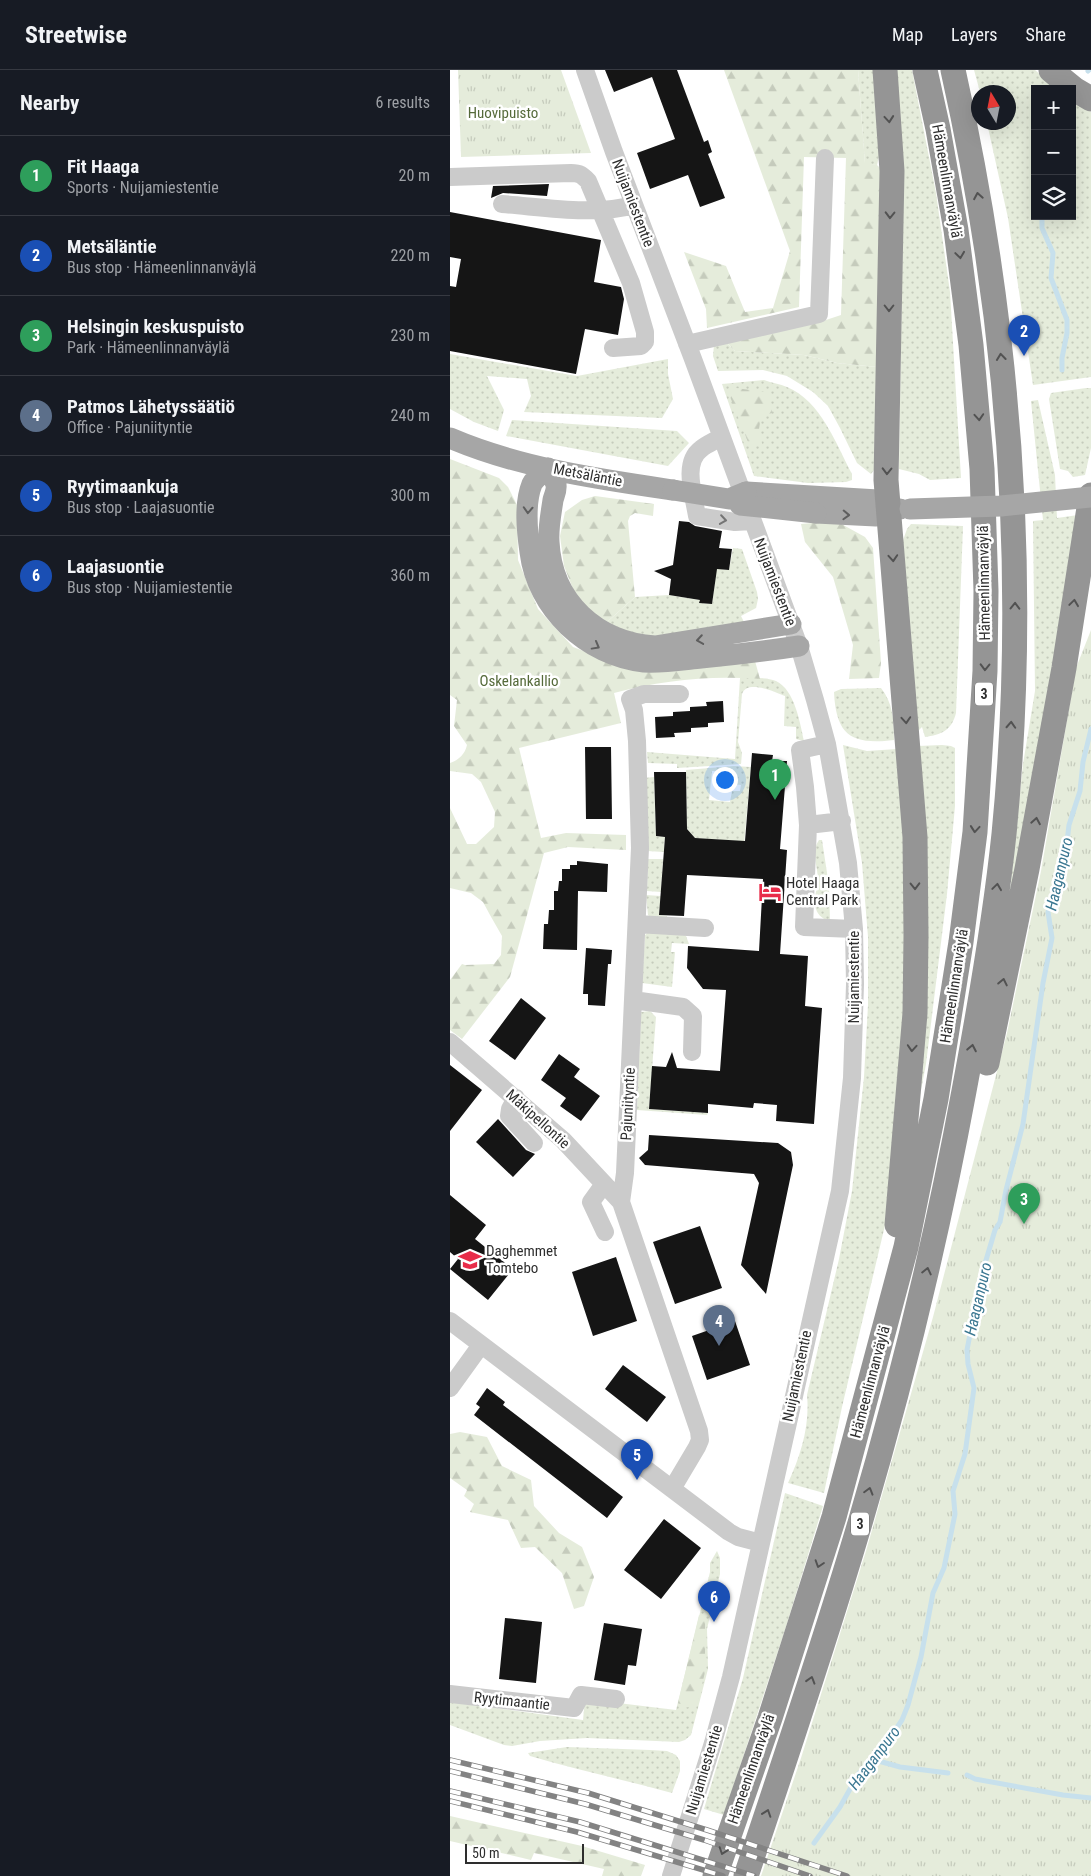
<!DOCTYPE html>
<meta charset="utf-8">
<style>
:root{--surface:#171b24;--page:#20242c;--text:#f1f3f6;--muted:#9ea1a6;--line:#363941;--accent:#1a73e8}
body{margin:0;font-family:"Roboto Condensed",sans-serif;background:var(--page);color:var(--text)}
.controls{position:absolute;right:15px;top:15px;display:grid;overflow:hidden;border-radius:0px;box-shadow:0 5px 20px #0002}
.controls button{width:45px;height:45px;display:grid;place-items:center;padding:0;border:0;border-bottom:1px solid var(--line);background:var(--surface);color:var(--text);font:25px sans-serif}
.compass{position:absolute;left:521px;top:15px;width:45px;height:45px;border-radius:50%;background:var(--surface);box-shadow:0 5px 20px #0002;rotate:350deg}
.scale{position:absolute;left:15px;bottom:12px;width:119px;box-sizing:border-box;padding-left:5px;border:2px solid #2e2e2e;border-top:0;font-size:14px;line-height:18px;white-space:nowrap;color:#2e2e2e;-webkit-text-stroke:4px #fff;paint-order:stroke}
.you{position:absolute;left:274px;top:709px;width:18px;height:18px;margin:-12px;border:4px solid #fff;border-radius:50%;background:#1a73e8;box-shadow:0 0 0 8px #1a73e833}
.badge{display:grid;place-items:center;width:32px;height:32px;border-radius:50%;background:var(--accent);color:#fff;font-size:16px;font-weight:700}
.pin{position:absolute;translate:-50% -41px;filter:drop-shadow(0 1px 2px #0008)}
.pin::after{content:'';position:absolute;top:26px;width:18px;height:15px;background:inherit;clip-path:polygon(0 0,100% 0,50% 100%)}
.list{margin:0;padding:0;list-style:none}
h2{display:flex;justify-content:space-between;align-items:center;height:65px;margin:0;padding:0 20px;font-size:21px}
h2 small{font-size:16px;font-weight:400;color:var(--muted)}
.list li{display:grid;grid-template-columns:32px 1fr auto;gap:15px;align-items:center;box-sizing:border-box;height:80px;padding:0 20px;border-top:1px solid var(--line)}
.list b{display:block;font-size:19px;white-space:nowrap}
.list p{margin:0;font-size:16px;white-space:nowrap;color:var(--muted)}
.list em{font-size:16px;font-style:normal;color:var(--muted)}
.icon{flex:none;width:28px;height:28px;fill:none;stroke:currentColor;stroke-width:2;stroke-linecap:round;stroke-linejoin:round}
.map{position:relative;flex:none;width:641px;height:1806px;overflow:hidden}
header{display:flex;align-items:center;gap:30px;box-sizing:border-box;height:70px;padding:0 25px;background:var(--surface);border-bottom:1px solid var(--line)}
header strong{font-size:24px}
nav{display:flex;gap:28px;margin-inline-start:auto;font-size:18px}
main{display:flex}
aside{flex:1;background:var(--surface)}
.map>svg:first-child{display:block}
.grass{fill:url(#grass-dots);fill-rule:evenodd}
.forest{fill:url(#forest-firs)}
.park{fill:url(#park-tufts)}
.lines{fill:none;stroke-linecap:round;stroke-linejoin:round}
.stream{stroke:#c7e0ec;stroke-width:5}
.building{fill:#151515}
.minor{stroke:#cbcbcb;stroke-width:18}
.major{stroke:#a6a6a6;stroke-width:21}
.highway{stroke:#959595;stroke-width:25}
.rail-casing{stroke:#838383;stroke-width:5.5}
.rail{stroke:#fff;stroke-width:4;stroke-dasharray:11;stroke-linecap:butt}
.major-bridge{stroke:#a6a6a6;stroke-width:21}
.oneway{stroke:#525252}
.oneway2{stroke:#5e5e5e}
.oneway3{stroke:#757575}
.labels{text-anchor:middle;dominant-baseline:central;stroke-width:5;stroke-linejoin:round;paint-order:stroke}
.shield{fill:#fff;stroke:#6d6d6d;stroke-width:1}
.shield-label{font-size:14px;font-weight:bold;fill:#2e2e2e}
.park-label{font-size:15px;fill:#556a3a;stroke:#fff}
.street-label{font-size:15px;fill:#2e2e2e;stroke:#fff}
.poi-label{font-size:15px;fill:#2e2e2e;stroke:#fff;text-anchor:start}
.water-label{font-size:16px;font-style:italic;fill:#3a7791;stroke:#fff}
</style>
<header>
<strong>Streetwise</strong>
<nav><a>Map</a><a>Layers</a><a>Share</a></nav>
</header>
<main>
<aside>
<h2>Nearby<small>6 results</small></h2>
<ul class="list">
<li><span class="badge" style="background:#2e9e5b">1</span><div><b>Fit Haaga</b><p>Sports · Nuijamiestentie</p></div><em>20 m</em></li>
<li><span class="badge" style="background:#1a4fb4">2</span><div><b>Metsäläntie</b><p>Bus stop · Hämeenlinnanväylä</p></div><em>220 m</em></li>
<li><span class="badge" style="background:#2e9e5b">3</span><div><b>Helsingin keskuspuisto</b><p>Park · Hämeenlinnanväylä</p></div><em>230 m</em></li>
<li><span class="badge" style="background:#5c6f8a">4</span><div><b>Patmos Lähetyssäätiö</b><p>Office · Pajuniityntie</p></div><em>240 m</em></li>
<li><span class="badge" style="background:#1a4fb4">5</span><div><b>Ryytimaankuja</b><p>Bus stop · Laajasuontie</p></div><em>300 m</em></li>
<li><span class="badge" style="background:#1a4fb4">6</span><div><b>Laajasuontie</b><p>Bus stop · Nuijamiestentie</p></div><em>360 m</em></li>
</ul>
</aside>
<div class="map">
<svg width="641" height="1806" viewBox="0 0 641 1806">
<defs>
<pattern id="grass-dots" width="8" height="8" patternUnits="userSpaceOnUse" patternTransform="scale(1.25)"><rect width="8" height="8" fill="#e5ecdb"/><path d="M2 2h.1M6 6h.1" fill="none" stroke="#c5cbbc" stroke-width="1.8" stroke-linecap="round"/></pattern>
<pattern id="forest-firs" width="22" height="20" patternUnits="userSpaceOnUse" patternTransform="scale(1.25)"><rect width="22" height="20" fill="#e5ecdb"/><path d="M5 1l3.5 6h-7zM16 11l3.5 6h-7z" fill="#c5cbbc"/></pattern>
<pattern id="park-tufts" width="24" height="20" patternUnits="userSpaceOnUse" patternTransform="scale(1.25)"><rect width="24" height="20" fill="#e5ecdb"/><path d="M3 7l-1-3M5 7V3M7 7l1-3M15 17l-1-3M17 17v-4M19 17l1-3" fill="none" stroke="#c5cbbc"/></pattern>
</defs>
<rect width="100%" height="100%" fill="#fff"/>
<path class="grass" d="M408 0H426L430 82 427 95 415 94Z
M444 0H462L486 123 500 222 511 408 480 410 469 404 449 399 453 141Z
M524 0H585L607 19H585V146H622V29L641 42V307L583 315 558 148 537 53 558 52V22H530Z
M276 272 285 281 354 285 387 293 427 297 424 400 421 404 407 393 390 358 378 336 363 322 337 306 313 300 268 301 263 286 264 275Z
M0 284 127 306 218 289V304L223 329 212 348 74 342 81 326 77 309 37 306 54 340 48 361 24 352 0 339Z
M314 310C322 313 330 314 337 317 371 331 386 374 402 404V410L396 412 358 413 304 406 272 314Z
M636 318H641V378L635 405 623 407 618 401 610 399 599 329 601 323Z
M588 330 605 405 607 448 628 445 553 887 573 694 585 621 583 451 593 450 581 331Z
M62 350 227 361 239 373 218 396 56 366Z
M461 454 513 456 506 643C502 660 491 665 475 667L472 657 464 665 452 473 457 459Z
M283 478 292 479 307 522 308 529 306 538 291 546 295 554 202 569 172 562 157 552 185 527 219 525 250 530V533L262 534 267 494 271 499 279 500Z
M290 608C301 608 317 607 326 611 345 620 350 653 354 671L346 669V657L334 656 335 626C325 622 297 609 292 624L288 672 292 683 291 694 227 698V694L198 693 197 682 285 689Z
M431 618C443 633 444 650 444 670 402 675 386 666 384 622L391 619Z
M393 675 417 681 447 679 458 824 457 903 441 1130 392 1337 374 1423 338 1413C351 1385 360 1355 357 1325L389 1189 402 1121 414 1007 418 935V867L412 793Z
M492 675 501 676 505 678V736L497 824 476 994 463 1062 468 676Z
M284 696 301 697 294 775 285 771 245 768 237 759 236 700ZM270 699H283L282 714 291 715 290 721H282L280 732 259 730 262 701H270Z
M204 707 206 766 215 767 214 782 197 781 194 708Z
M369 770H372L379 816 380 852C374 849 368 846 366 839 362 830 367 821 368 813 369 799 360 782 369 770Z
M198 789H213L211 822 197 821Z
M196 825 211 826 209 845 217 846V851L202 849 198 845Z
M200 861 232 862 236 866 239 874 222 873 221 882H225L222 917 192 913 195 865Z
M200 941 206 947 199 1039 258 1043 257 1045 187 1040 191 942Z
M335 1423 373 1436 335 1560 274 1745 254 1739 293 1608Z
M267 1481 270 1488V1504L257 1559 258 1599 241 1665 235 1670 229 1672 137 1668 90 1671 62 1676 54 1675 0 1655V1632L133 1650 135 1629 226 1640 260 1502V1493Z
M117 1677 200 1680 217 1681 226 1685 230 1691V1701L222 1723C175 1710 127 1700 80 1686L78 1683Z"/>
<path class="forest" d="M274 0H408L415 93 427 95 432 100 427 297 387 293 354 285 285 281 276 272 367 253 391 245 396 88 354 87 349 237 257 258 256 239 234 182 276 196 295 242 323 238 340 181Z
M286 318 320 323 322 343 311 346 309 359 312 374 300 377 277 319Z
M0 389 49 408 58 417 67 435 68 490 88 539 123 577 174 596 305 591 310 609C261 605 212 610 164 623L171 653 69 678 91 768 116 763 176 765V780L118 777 94 783 60 907 12 969 0 960V910L12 894 15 895 44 894 51 885 52 866 40 845 33 832 21 823 0 818V738L17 774H26L44 757 45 742 31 712 22 704 0 701V693C9 690 15 684 17 675L4 656 7 630 0 625Z
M145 426 204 434 203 446 185 443 180 446 178 451 185 527 157 552 139 541 125 524 114 496 110 466 115 442 132 430Z
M386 451 415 467 423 478 431 593 429 608 399 609 403 575 383 507 355 472 351 454Z
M10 1362 37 1367 52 1396 81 1410 84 1436 109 1463 132 1477 144 1507 134 1536 124 1539 112 1503 85 1477 71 1478 58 1450 20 1442 24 1434 14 1426 17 1420 0 1408V1364Z
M249 1545 255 1549V1602L247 1636 232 1638 228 1633Z
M0 1746 132 1776 195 1795 191 1806H152L154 1799 84 1783 81 1790 0 1771Z"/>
<path class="park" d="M8 0H111L141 83 11 87Z
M641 560V1806H311L351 1688 416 1481 483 1247 557 963 591 801 626 598Z"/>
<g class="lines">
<path class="stream" d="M638 1 639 0
M592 146V158L603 183 601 208 617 250V263L612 288V300
M425 1690 450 1697 498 1703
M517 1705 525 1709 613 1725 641 1728
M364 1773 390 1737 409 1703 425 1690 452 1650 458 1635 471 1587 483 1523 494 1498 505 1444 503 1421 515 1384 524 1318 518 1294 517 1280 531 1207 545 1160 550 1152 556 1120 573 1054 593 913 602 868 598 842 615 789 619 755 630 721 633 692 641 659"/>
</g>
<path class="building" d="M155 0H227L254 72 258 70 262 82 258 84 275 128 250 137 238 105 200 119 187 83 225 69 202 7 164 22Z
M99 114 97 126 53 123 41 128 43 116Z
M0 142 151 170 144 212 171 217 174 229 168 265 135 259 126 304 0 281V216L6 217 11 189 0 187Z
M229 451 239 452 245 456 272 461 269 478 282 479 279 500 267 499 262 534 249 533 250 530 219 525 221 509 204 501 223 495Z
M273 631 274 652 258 653V657L241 658V662L224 663 225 667 206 668 205 647 223 646V642L240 641V637L257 636 256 632Z
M135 677H161L162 749H136Z
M302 683 323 685 322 691H337L330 779 337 780 330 884 358 886 355 936 372 938 364 1054 326 1051 327 1035 304 1033 303 1038 258 1034V1043L199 1039 202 996 216 997 222 982 227 998 270 1001 276 920 253 919 237 898 238 876 309 881 313 809 237 805 234 846 209 845 215 767 206 766 204 702H236L237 759 245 768 295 771Z
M127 791 158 794 157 822 128 821 127 880 93 879 94 854H98L99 840H104V821H108L109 811H112V799H120V795H127Z
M136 878 162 880 161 894H158L155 936 138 935V924H133Z
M71 928 96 948 65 990 39 971Z
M109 984 130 999 124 1007 150 1026 131 1051 110 1036 116 1028 91 1010Z
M0 995 32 1020 0 1061Z
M48 1049 76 1080 85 1084 63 1107 26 1072Z
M199 1065 328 1073 341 1082 343 1095 316 1224 291 1195 309 1113 304 1104 195 1095 189 1088 198 1080Z
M0 1125 36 1155 25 1169 63 1199 38 1230 0 1199 8 1189 0 1182Z
M250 1156 272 1218 225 1234 203 1172Z
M166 1187 187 1251 143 1266 122 1202Z
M285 1251 300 1295 257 1310 242 1266Z
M173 1295 216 1327 197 1352 155 1319Z
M37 1318 55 1332 53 1335 173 1427 157 1448 24 1345 30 1337 26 1334Z
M214 1449 251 1478 211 1529 174 1500Z
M55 1548 92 1552 86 1613 49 1609Z
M154 1553 192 1559 186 1596 178 1595 175 1615 144 1610Z"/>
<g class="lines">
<path class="minor" d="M135 0 164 82 243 289 349 576 365 630 377 674 398 793 404 859 405 914 402 1008 390 1121 281 1607 263 1673 221 1806
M0 107 121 103C130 103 132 105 138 111L181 213 195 262V272L191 276 163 278
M52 134C93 137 145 146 184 135
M237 274 369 244 375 88
M271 367C265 371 257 374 251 379 232 393 244 426 247 446L285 452 302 451
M377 674 350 680 355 717 358 755 354 857 404 859
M358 755 392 751
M187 854 255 858
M183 930 233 937 243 946 242 982
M0 972 113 1070 171 1132
M66 1028 60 1039 59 1046 84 1073
M154 1114 141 1132 155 1162
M0 1251 279 1462 288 1467 311 1473
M0 1318 31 1275
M222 1419 247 1377 250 1370 249 1361 171 1132 175 1103 190 778 187 671 184 640 180 629 194 624H230
M0 1624 124 1638 131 1625 166 1629"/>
<path class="major" d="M0 368C70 398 148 409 223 420
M98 398C93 403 85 408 82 414 74 434 77 461 80 482 87 539 137 586 194 592 213 593 232 590 251 588 283 585 316 581 349 576
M98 398C100 403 105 410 106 415 107 420 104 426 103 430 101 444 98 458 99 472 102 532 147 572 205 576L341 554
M296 422 428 430 439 439
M366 443 426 446 439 439H450"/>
<path class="highway" d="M435 0 442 101 436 410 465 767 466 866 465 943 447 1155
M601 0 624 19 641 29
M537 993 577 799 614 598 641 425
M265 1806 320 1648 384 1447 456 1177 486 1029 511 872 525 762 535 601 536 521 532 399 521 275 506 160 488 59 475 0
M296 1806C335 1689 375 1572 410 1453 452 1311 487 1167 514 1021 530 936 545 850 554 764 579 509 559 250 503 0"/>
<defs>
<path id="rail" d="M0 1690 138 1723 257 1760 397 1806
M0 1701 135 1734 254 1770 360 1806
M0 1721 130 1752 304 1806
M0 1731 127 1762 273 1806"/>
</defs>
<use href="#rail" class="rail-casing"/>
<use href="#rail" class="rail"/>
<path class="major-bridge" d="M223 420 279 429 296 422
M290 435 366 443
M460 439 551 436 641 427"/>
</g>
<defs><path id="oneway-chevron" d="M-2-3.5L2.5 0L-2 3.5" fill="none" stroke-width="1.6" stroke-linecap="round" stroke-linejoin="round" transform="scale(1.25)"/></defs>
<g class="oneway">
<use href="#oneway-chevron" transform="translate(439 49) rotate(85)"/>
<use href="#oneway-chevron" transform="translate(528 126) rotate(-100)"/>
<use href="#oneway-chevron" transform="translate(440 145) rotate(91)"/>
<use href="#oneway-chevron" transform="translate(510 185) rotate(82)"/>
<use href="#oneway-chevron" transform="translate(439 238) rotate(90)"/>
<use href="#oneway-chevron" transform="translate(551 287) rotate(-96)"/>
<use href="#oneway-chevron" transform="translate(529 347) rotate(86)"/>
<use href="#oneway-chevron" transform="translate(437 401) rotate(91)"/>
<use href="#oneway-chevron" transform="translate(443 488) rotate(86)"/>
<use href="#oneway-chevron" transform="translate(624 533) rotate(-82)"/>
<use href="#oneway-chevron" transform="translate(565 536) rotate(-89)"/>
<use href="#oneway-chevron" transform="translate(535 597) rotate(91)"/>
<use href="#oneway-chevron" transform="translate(456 650) rotate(86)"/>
<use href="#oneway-chevron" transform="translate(561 655) rotate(-87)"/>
<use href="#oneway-chevron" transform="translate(586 751) rotate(-80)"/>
<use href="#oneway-chevron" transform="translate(525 759) rotate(95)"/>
<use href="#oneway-chevron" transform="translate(465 816) rotate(89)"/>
<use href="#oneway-chevron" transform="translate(547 817) rotate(-82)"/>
<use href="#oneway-chevron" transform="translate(553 912) rotate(-78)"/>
<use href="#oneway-chevron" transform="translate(462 978) rotate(94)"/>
<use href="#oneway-chevron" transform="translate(522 978) rotate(-79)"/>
<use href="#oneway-chevron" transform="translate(477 1201) rotate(-77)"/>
<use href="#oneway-chevron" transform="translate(419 1421) rotate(-74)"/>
<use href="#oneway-chevron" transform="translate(369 1494) rotate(108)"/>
<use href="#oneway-chevron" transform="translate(361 1610) rotate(-73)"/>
<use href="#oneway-chevron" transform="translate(317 1743) rotate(-71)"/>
<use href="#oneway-chevron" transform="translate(273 1781) rotate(109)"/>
</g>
<g class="oneway2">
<use href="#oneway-chevron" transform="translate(78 440) rotate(93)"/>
<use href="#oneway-chevron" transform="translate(396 445) rotate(2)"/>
<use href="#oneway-chevron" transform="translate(250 570) rotate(171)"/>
<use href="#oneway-chevron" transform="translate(146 576) rotate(29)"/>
</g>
<use class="oneway3" href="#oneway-chevron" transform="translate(273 450) rotate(8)"/>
<defs>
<symbol id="hotel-bare" viewBox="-9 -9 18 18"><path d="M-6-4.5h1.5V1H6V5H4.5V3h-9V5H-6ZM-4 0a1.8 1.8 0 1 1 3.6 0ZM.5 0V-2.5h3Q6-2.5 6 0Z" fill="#e82c49" stroke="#fff" stroke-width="2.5" paint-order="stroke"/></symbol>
<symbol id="school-bare" viewBox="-9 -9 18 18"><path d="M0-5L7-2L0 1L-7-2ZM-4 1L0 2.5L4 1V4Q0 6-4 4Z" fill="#e82c49" stroke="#fff" stroke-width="2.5" paint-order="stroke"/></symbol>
</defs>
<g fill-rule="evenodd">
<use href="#hotel-bare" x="304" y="806" width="32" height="32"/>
<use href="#school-bare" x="4" y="1174" width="32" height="32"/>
</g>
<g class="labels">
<g class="shield">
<rect x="525" y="612.5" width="18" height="23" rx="4"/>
<rect x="401" y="1442.5" width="18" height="23" rx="4"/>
</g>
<g class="shield-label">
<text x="534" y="624">3</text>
<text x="410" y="1454">3</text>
</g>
<g class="park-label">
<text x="53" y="43">Huovipuisto</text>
<text x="69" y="611">Oskelankallio</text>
</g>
<g class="street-label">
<text transform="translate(497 111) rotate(80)">Hämeenlinnanväylä</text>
<text transform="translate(183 133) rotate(69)">Nuijamiestentie</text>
<text transform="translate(138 405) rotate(11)">Metsäläntie</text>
<text transform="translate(325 512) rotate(69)">Nuijamiestentie</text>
<text transform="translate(534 513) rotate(-91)">Hämeenlinnanväylä</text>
<text transform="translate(404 907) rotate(-90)">Nuijamiestentie</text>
<text transform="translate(504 916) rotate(-81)">Hämeenlinnanväylä</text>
<text transform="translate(178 1034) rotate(-87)">Pajuniityntie</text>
<text transform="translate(88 1049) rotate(42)">Mäkipellontie</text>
<text transform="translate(347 1306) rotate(-78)">Nuijamiestentie</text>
<text transform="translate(420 1312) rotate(-75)">Hämeenlinnanväylä</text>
<text transform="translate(62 1631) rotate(6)">Ryytimaantie</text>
<text transform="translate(301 1699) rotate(-71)">Hämeenlinnanväylä</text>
<text transform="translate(254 1700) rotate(-73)">Nuijamiestentie</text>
</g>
<g class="poi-label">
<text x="336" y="813">Hotel Haaga<tspan x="336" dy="17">Central Park</tspan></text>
<text x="36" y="1181">Daghemmet<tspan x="36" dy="17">Tomtebo</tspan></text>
</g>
<g class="water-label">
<text transform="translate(609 804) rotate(-77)">Haaganpuro</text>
<text transform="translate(528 1229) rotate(-77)">Haaganpuro</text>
<text transform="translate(424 1688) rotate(-53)">Haaganpuro</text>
</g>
</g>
</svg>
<div class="controls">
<button>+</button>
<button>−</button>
<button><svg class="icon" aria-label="layers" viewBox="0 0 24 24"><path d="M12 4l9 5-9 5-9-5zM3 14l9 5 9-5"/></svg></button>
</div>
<svg class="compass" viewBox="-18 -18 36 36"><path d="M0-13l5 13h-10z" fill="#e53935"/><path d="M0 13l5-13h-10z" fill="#9ea1a6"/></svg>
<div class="scale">50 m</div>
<div class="you"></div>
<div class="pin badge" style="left:325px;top:730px;background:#2e9e5b">1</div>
<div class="pin badge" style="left:574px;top:286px;background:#1a4fb4">2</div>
<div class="pin badge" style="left:574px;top:1154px;background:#2e9e5b">3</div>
<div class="pin badge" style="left:269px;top:1276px;background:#5c6f8a">4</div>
<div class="pin badge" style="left:187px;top:1410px;background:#1a4fb4">5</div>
<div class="pin badge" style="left:264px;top:1552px;background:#1a4fb4">6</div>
</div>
</main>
